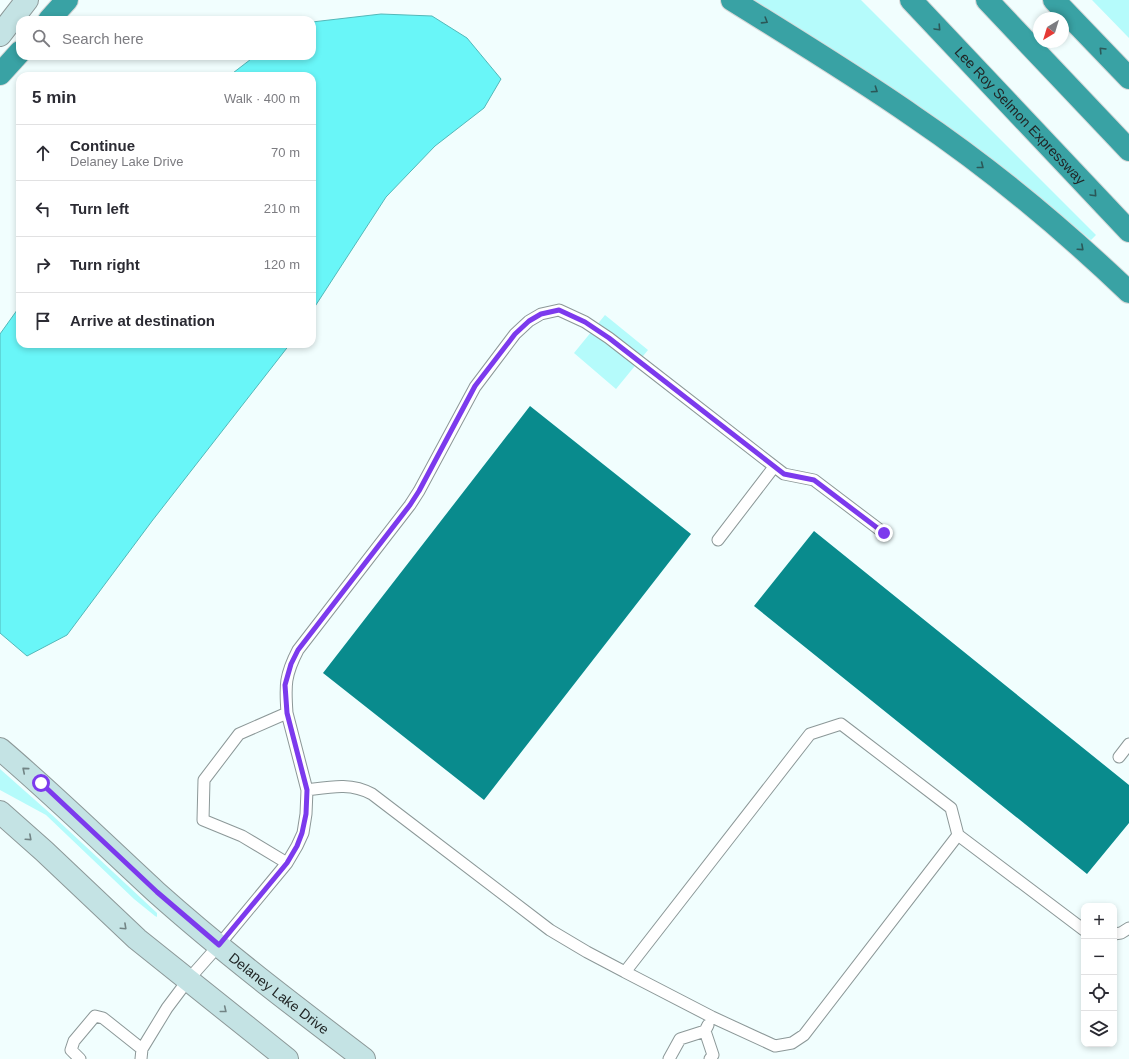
<!DOCTYPE html>
<meta charset="utf-8">
<style>
:root{--surface:#fff;--page:#f2f2f3;--text:#2b2b33;--muted:#7c7c81;--line:#e1e1e2}
body{margin:0;font-family:Helvetica,sans-serif;background:var(--page);color:var(--text)}
.controls{position:absolute;right:12px;bottom:12px;display:grid;overflow:hidden;border-radius:8px;box-shadow:0 2px 6px #0003}
.controls button{width:36px;height:36px;display:grid;place-items:center;padding:0;border:0;border-bottom:1px solid var(--line);background:var(--surface);color:var(--text);font:20px sans-serif}
.compass{position:absolute;left:1033px;top:12px;width:36px;height:36px;border-radius:50%;background:var(--surface);box-shadow:0 2px 6px #0003;rotate:218deg}
.stop{position:absolute;width:12px;height:12px;margin:-9px;border:3px solid #7c3aed;border-radius:50%;background:#fff}
.stop.end{background:#7c3aed;border-color:#fff;box-shadow:0 1px 4px #0008}
.list{margin:0;padding:0;list-style:none}
h2{display:flex;justify-content:space-between;align-items:center;height:52px;margin:0;padding:0 16px;font-size:17px}
h2 small{font-size:13px;font-weight:400;color:var(--muted)}
.list li{display:grid;grid-template-columns:26px 1fr auto;gap:12px;align-items:center;box-sizing:border-box;height:56px;padding:0 16px;border-top:1px solid var(--line)}
.list b{display:block;font-size:15px;white-space:nowrap}
.list p{margin:0;font-size:13px;white-space:nowrap;color:var(--muted)}
.list em{font-size:13px;font-style:normal;color:var(--muted)}
.icon{flex:none;width:22px;height:22px;fill:none;stroke:currentColor;stroke-width:2;stroke-linecap:round;stroke-linejoin:round}
.map{position:relative;flex:none;width:1129px;height:1059px;overflow:hidden}
.search{position:absolute;background:var(--surface);box-shadow:0 2px 6px #0003;left:16px;top:16px;width:300px;height:44px;display:flex;align-items:center;gap:10px;box-sizing:border-box;padding:0 14px;border-radius:12px;color:var(--muted);font-size:15px}
.panel{position:absolute;background:var(--surface);box-shadow:0 2px 6px #0003;left:16px;top:72px;width:300px;height:276px;border-radius:12px}
.map>svg:first-child{display:block}
.green{fill:#b5fbfb}
.water{fill:#69f6f8;stroke:#53b8b9}
.building{fill:#098b8d}
.lines{fill:none;stroke-linecap:round;stroke-linejoin:round}
.lane-casing{stroke:#8c9898;stroke-width:13}
.secondary-casing{stroke:#8c9898;stroke-width:24}
.highway-casing{stroke:#d7d8d8;stroke-width:24}
.lane{stroke:#fff;stroke-width:11}
.secondary{stroke:#c4e3e4;stroke-width:22}
.highway{stroke:#39a2a4;stroke-width:22}
.oneway{stroke:#2b5858}
.oneway2{stroke:#728485}
.route{stroke:#7c3aed;stroke-width:5}
.labels{text-anchor:middle;dominant-baseline:central;stroke-width:3.5;stroke-linejoin:round;paint-order:stroke}
.street-label{font-size:14px;fill:#212626;stroke:#fff}
</style>
<div class="map">
<svg width="1129" height="1059" viewBox="0 0 1129 1059">
<rect width="100%" height="100%" fill="#f1fefe"/>
<path class="green" d="M753 0H861L1096 235 1091 240 1003 169Z
M1092 0H1129V38L1128 37Z
M605 315 648 350 616 389 574 353Z
M0 769 52 815 157 913V917L155 916 134 899 46 815 0 790Z"/>
<path class="water" d="M381 14 432 16 467 38 501 79 484 108 435 146 386 197 312 311V76H229L255 56H312V22Z
M20 306V344H290L152 521 67 635 27 656 0 633V334Z"/>
<path class="building" d="M530 406 691 534 484 800 323 673Z
M814 531 1129 785V823L1087 874 754 606Z"/>
<g class="lines">
<defs>
<path id="lane" d="M718 540 774 467
M287 713 307 790
M1119 757 1129 744
M287 863 242 836 203 820 204 780 239 734 287 713C285 685 285 675 298 650L410 505 419 491 475 387 515 334 529 321 541 314 559 310 585 322 609 338 784 474 814 480 884 533
M1114 934 1121 933 1129 928
M625 972 712 1017 775 1046 792 1043 804 1035 958 835 1084 930
M708 1025 705 1031 713 1055 710 1059
M80 1059 71 1050 74 1041 95 1016 103 1018 142 1049
M141 1059 142 1049 167 1008 188 980 219 945 287 863 297 846 303 833 306 814 307 790C329 787 351 782 372 794L550 930 587 952 625 972 810 734 841 724 951 808 958 835
M669 1059 680 1039 705 1031"/>
<g id="secondary">
<path d="M0 35 27 0"/>
<path id="s1" d="M0 749C54 795 104 844 156 892 222 951 293 1005 364 1059"/>
<path d="M0 812 44 851 137 939 287 1059"/>
</g>
<g id="highway">
<path d="M732 0C793 38 854 75 913 116 990 168 1062 228 1129 292"/>
<path id="s2" d="M911 0 1129 231"/>
<path d="M987 0 1129 150"/>
<path d="M1054 0 1129 78"/>
<path d="M49 20 67 0"/>
<path d="M0 74 20 52"/>
</g>
</defs>
<use href="#lane" class="lane-casing"/>
<use href="#secondary" class="secondary-casing"/>
<use href="#highway" class="highway-casing"/>
<use href="#lane" class="lane"/>
<use href="#secondary" class="secondary"/>
<use href="#highway" class="highway"/>
</g>
<defs><path id="oneway-chevron" d="M-2-3.5L2.5 0L-2 3.5" fill="none" stroke-width="1.6" stroke-linecap="round" stroke-linejoin="round"/></defs>
<g class="oneway">
<use href="#oneway-chevron" transform="translate(765 21) rotate(32)"/>
<use href="#oneway-chevron" transform="translate(938 28) rotate(47)"/>
<use href="#oneway-chevron" transform="translate(1102 50) rotate(-134)"/>
<use href="#oneway-chevron" transform="translate(875 90) rotate(34)"/>
<use href="#oneway-chevron" transform="translate(981 166) rotate(38)"/>
<use href="#oneway-chevron" transform="translate(1094 194) rotate(47)"/>
<use href="#oneway-chevron" transform="translate(1081 248) rotate(42)"/>
</g>
<g class="oneway2">
<use href="#oneway-chevron" transform="translate(25 770) rotate(-140)"/>
<use href="#oneway-chevron" transform="translate(29 838) rotate(42)"/>
<use href="#oneway-chevron" transform="translate(124 927) rotate(43)"/>
<use href="#oneway-chevron" transform="translate(224 1010) rotate(39)"/>
</g>
<g class="lines">
<path class="route" d="M41 783 157 892 219 945 287 863 297 846 302 833 306 814 307 790 287 713 285 685 291 664 298 650 410 505 419 491 475 386 515 334 529 321 541 314 559 310 585 322 609 338 784 474 814 480 884 533"/>
</g>
<g class="labels">
<g class="street-label">
<text stroke="none"><textPath href="#s2" startOffset="159">Lee Roy Selmon Expressway</textPath></text>
<text stroke="none"><textPath href="#s1" startOffset="371">Delaney Lake Drive</textPath></text>
</g>
</g>
</svg>
<div class="controls">
<button>+</button>
<button>−</button>
<button><svg class="icon" aria-label="locate" viewBox="0 0 24 24"><circle cx="12" cy="12" r="6"/><path d="M12 2v4M12 18v4M2 12h4M18 12h4"/></svg></button>
<button><svg class="icon" aria-label="layers" viewBox="0 0 24 24"><path d="M12 4l9 5-9 5-9-5zM3 14l9 5 9-5"/></svg></button>
</div>
<svg class="compass" viewBox="-18 -18 36 36"><path d="M0-13l5 13h-10z" fill="#e53935"/><path d="M0 13l5-13h-10z" fill="#7c7c81"/></svg>
<div class="stop" style="left:41px;top:783px"></div>
<div class="stop end" style="left:884px;top:533px"></div>
<div class="search"><svg class="icon" aria-label="search" viewBox="0 0 24 24"><circle cx="10" cy="10" r="6"/><path d="M15 15l6 6"/></svg>Search here</div>
<section class="panel">
<h2>5 min<small>Walk · 400 m</small></h2>
<ul class="list">
<li><svg class="icon" aria-label="ahead" viewBox="0 0 24 24"><path d="M12 20V5M6 11l6-6 6 6"/></svg><div><b>Continue</b><p>Delaney Lake Drive</p></div><em>70 m</em></li>
<li><svg class="icon" aria-label="left" viewBox="0 0 24 24"><path d="M17 20v-9H6M10 6l-5 5 5 5"/></svg><div><b>Turn left</b></div><em>210 m</em></li>
<li><svg class="icon" aria-label="right" viewBox="0 0 24 24"><path d="M7 20v-9h11M14 6l5 5-5 5"/></svg><div><b>Turn right</b></div><em>120 m</em></li>
<li><svg class="icon" aria-label="arrive" viewBox="0 0 24 24"><path d="M6 21V4h12l-3 4 3 4H6"/></svg><div><b>Arrive at destination</b></div></li>
</ul>
</section>
</div>
